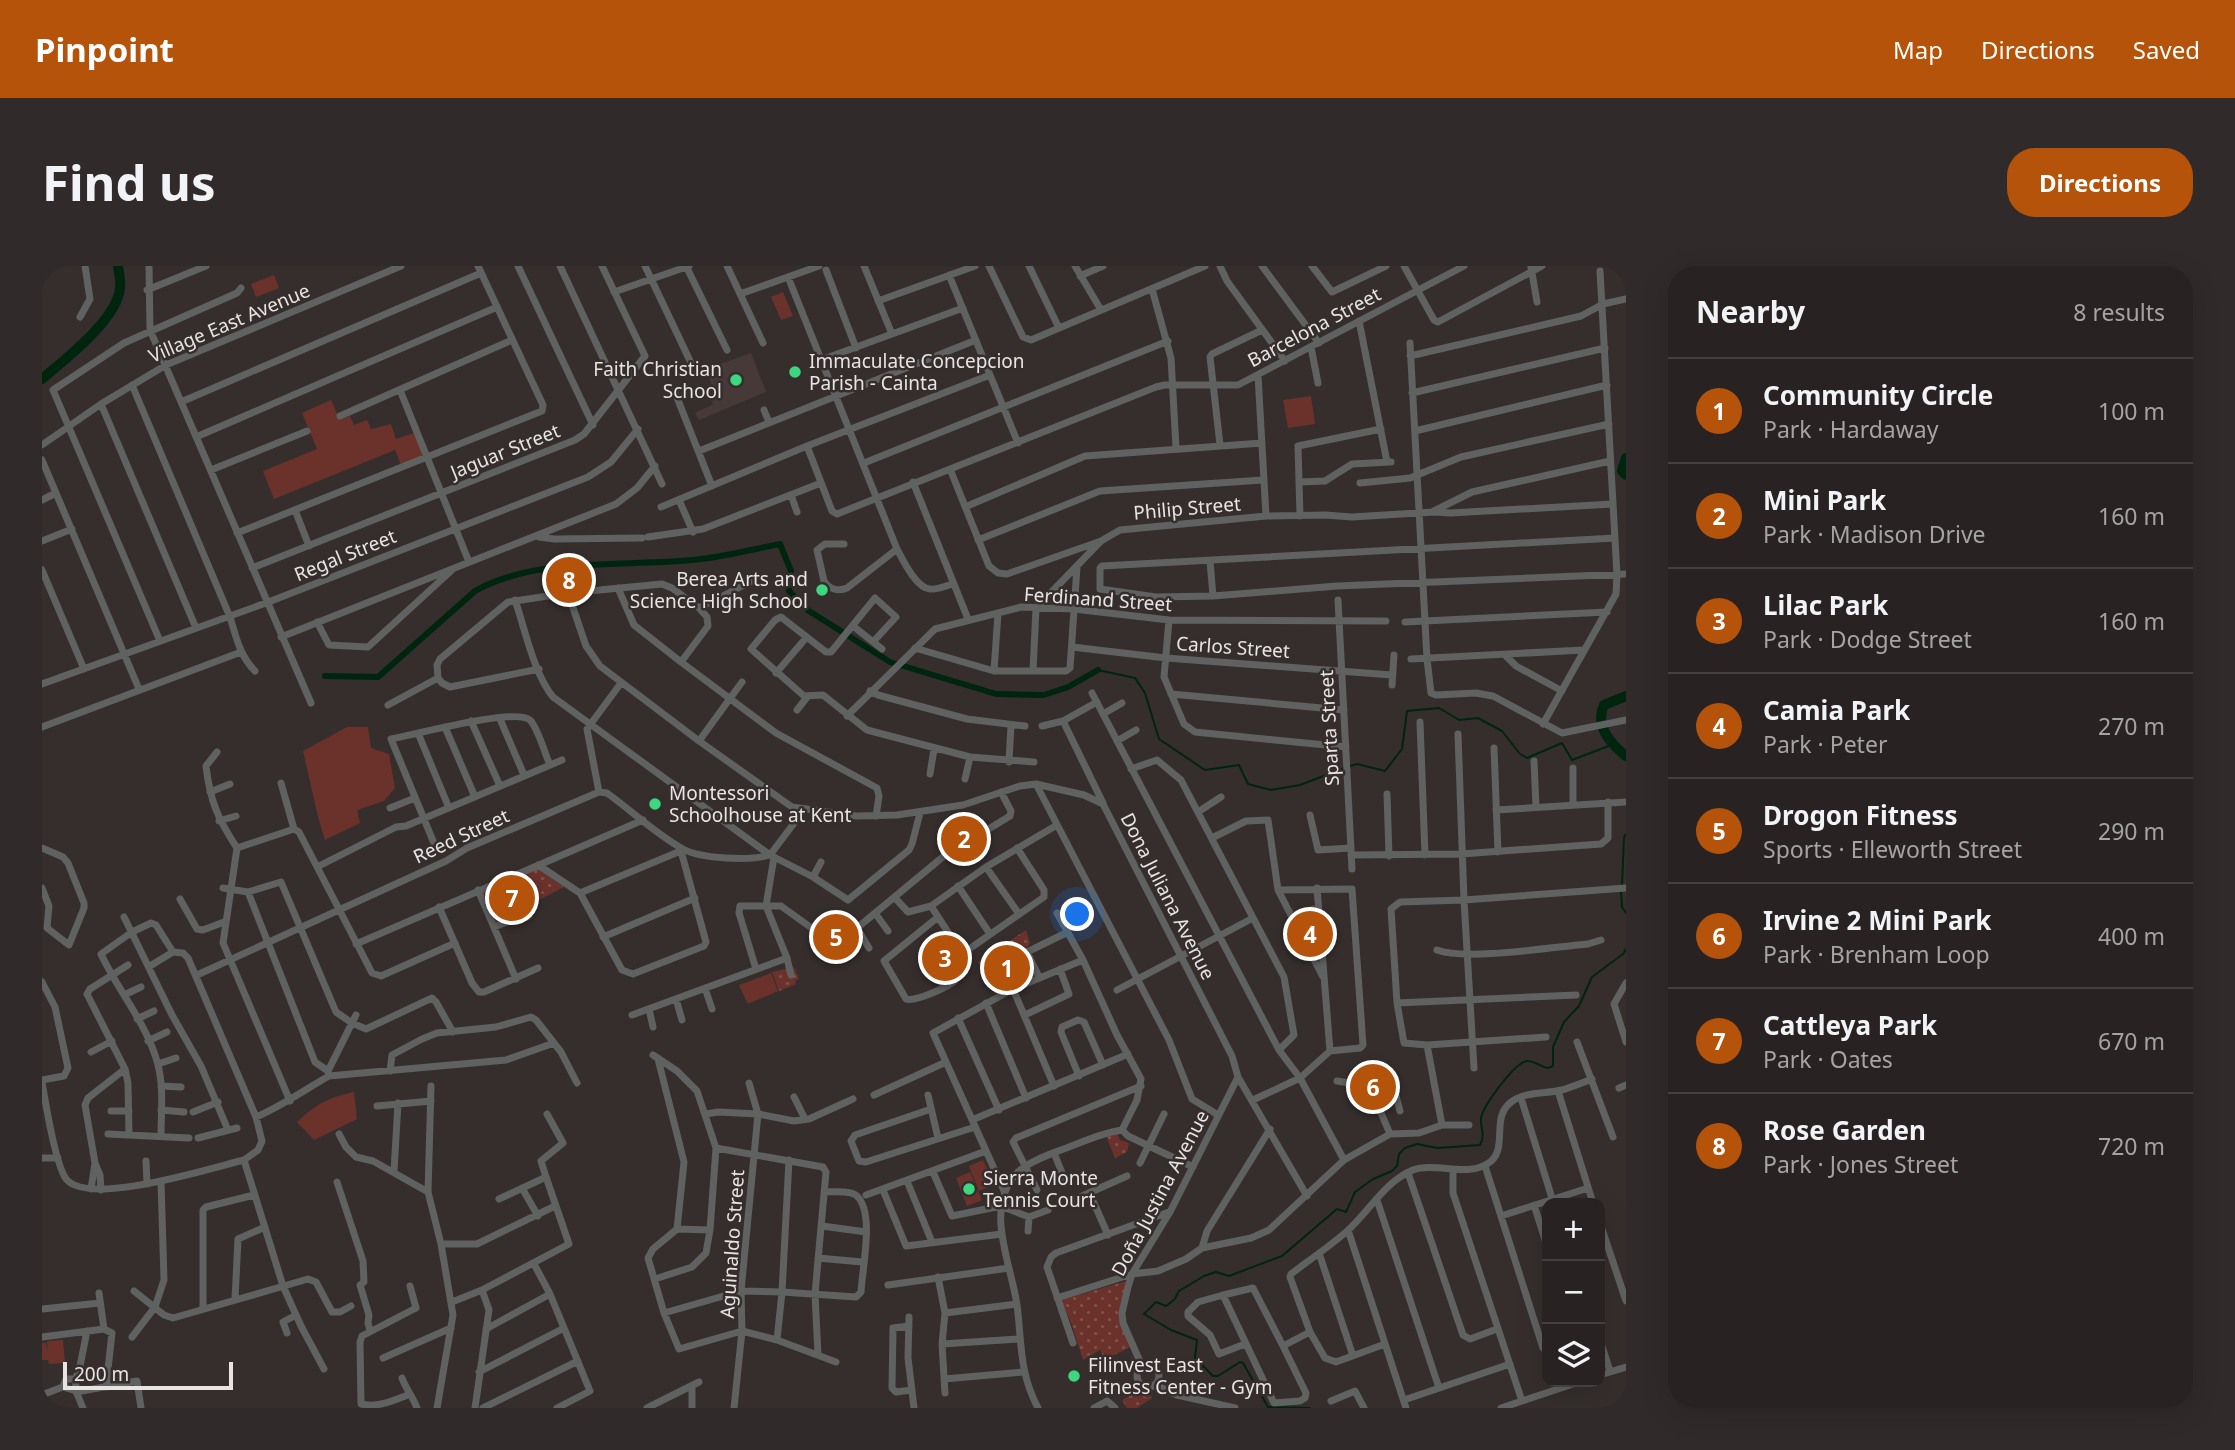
<!DOCTYPE html>
<meta charset="utf-8">
<style>
:root{--surface:#282222;--page:#302a2a;--text:#f1f3f6;--muted:#a5a4a5;--line:#443f40;--accent:#b45309}
body{margin:0;font-family:"Noto Sans",sans-serif;background:var(--page);color:var(--text)}
.controls{position:absolute;right:21px;bottom:21px;display:grid;overflow:hidden;border-radius:14px;box-shadow:0 7px 28px #0002}
.controls button{width:63px;height:63px;display:grid;place-items:center;padding:0;border:0;border-bottom:2px solid var(--line);background:var(--surface);color:var(--text);font:35px sans-serif}
.scale{position:absolute;left:21px;bottom:18px;width:170px;box-sizing:border-box;padding-left:7px;border:4px solid #e8e4e3;border-top:0;font-size:19px;line-height:24px;white-space:nowrap;color:#e8e4e3;-webkit-text-stroke:5px #352e2d;paint-order:stroke}
.you{position:absolute;left:1036px;top:649px;width:24px;height:24px;margin:-18px;border:5px solid #fff;border-radius:50%;background:#1a73e8;box-shadow:0 0 0 10px #1a73e833}
.badge{display:grid;place-items:center;width:46px;height:46px;border-radius:50%;background:var(--accent);color:#fff;font-size:23px;font-weight:700}
.pin{position:absolute;translate:-50% -50%;border:4px solid #fff;box-shadow:0 2px 7px #0006}
.list{margin:0;padding:0;list-style:none}
h2{display:flex;justify-content:space-between;align-items:center;height:91px;margin:0;padding:0 28px;font-size:30px}
h2 small{font-size:23px;font-weight:400;color:var(--muted)}
.list li{display:grid;grid-template-columns:46px 1fr auto;gap:21px;align-items:center;box-sizing:border-box;height:105px;padding:0 28px;border-top:2px solid var(--line)}
.list b{display:block;font-size:26px;white-space:nowrap}
.list p{margin:0;font-size:23px;white-space:nowrap;color:var(--muted)}
.list em{font-size:23px;font-style:normal;color:var(--muted)}
.icon{flex:none;width:38px;height:38px;fill:none;stroke:currentColor;stroke-width:2;stroke-linecap:round;stroke-linejoin:round}
.map{position:relative;flex:none;width:1584px;height:1142px;overflow:hidden;border-radius:28px}
header{display:flex;align-items:center;gap:42px;box-sizing:border-box;height:98px;padding:0 35px;background:var(--accent);color:#fff}
header strong{font-size:33px}
nav{display:flex;gap:38px;margin-inline-start:auto;font-size:24px}
.intro{display:flex;align-items:center;justify-content:space-between;box-sizing:border-box;height:168px;padding:0 42px}
h1{margin:0;font-size:49px}
.button{padding:18px 32px;border-radius:28px;background:var(--accent);color:#fff;font-size:24px;font-weight:700}
main{display:flex;gap:42px;padding:0 42px}
aside{flex:1;background:var(--surface);border-radius:28px;box-shadow:0 7px 28px #0002}
.map>svg:first-child{display:block}
.built{fill:#463937}
.grass{fill:#6b322b}
.park{fill:url(#park-dots)}
.lines{fill:none;stroke-linecap:round;stroke-linejoin:round}
.stream{stroke:#00250f;stroke-width:2}
.canal{stroke:#00250f;stroke-width:6}
.river{stroke:#00250f;stroke-width:10}
.minor{stroke:#5f6260;stroke-width:7}
.poi-dot{fill:#3cd77e;stroke:#352e2d;stroke-width:2.5}
.labels{text-anchor:middle;dominant-baseline:central;stroke-width:5;stroke-linejoin:round;paint-order:stroke}
.street-label{font-size:19px;fill:#e8e4e3;stroke:#352e2d}
.poi-label{font-size:19px;fill:#e8e4e3;stroke:#352e2d;text-anchor:start}
</style>
<header>
<strong>Pinpoint</strong>
<nav><a>Map</a><a>Directions</a><a>Saved</a></nav>
</header>
<div class="intro"><h1>Find us</h1><a class="button">Directions</a></div>
<main>
<div class="map">
<svg width="1584" height="1142" viewBox="0 0 1584 1142">
<defs>
<pattern id="park-dots" width="8" height="8" patternUnits="userSpaceOnUse" patternTransform="scale(1.75)"><rect width="8" height="8" fill="#6b322b"/><path d="M2 2h.1M6 6h.1" fill="none" stroke="#80504a" stroke-width="1.8" stroke-linecap="round"/></pattern>
</defs>
<rect width="100%" height="100%" fill="#352e2d"/>
<path class="built" d="M709 87 724 126 657 154 653 147 671 138 668 132 673 129 664 103Z"/>
<path class="grass" d="M232 9 237 22 214 31 209 18Z
M741 26 751 50 739 54 729 31Z
M1269 130 1273 158 1246 162 1241 134Z
M289 134 298 154 308 150 312 159 325 154 329 163 349 158 354 173 372 167 381 191 359 199 353 184 232 233 221 205 275 183 260 147Z
M305 461H326L329 482 347 488 353 522 342 535 315 544 318 557 283 574 276 551 261 485Z
M729 707 736 725 706 738 697 719Z
M312 826 315 853 272 874 255 856C273 839 287 831 312 826Z
M941 894 952 919 937 925 927 900Z
M928 906 940 934 925 940 914 912Z
M21 1074 23 1097 7 1098 6 1094H0V1077H4L6 1086 5 1075Z"/>
<path class="park" d="M494 602 522 621 487 639 491 652 478 658 473 651 453 659 438 625Z
M1273 639 1277 692 1274 693 1251 645Z
M984 664 988 678 983 684 994 709 952 728 936 696Z
M909 675 917 689 912 710 902 694 894 699 888 690Z
M752 701 757 713 753 715 754 718 737 725 730 706Z
M1075 867 1078 874 1087 877 1085 886 1073 892 1064 870Z
M1088 1014C1074 1045 1078 1049 1089 1081L1063 1093 1058 1084 1041 1094 1030 1059 1019 1034Z
M1093 1116 1105 1124 1110 1132 1095 1142H1085L1080 1134 1091 1128 1086 1121Z"/>
<g class="lines">
<path class="stream" d="M1056 404 1093 412 1103 427 1117 473 1163 504 1197 499 1206 518 1229 524 1258 519 1302 502
M1308 500 1315 498 1343 505 1360 483 1365 445 1397 442 1417 454 1436 452 1460 465 1478 488 1485 492 1520 477 1530 494 1569 479
M1580 620 1582 571 1584 568
M1579 626 1580 641 1584 647
M1268 1142 1226 1141 1201 1097 1198 1096 1176 1110H1171L1153 1092 1155 1074 1129 1064 1102 1048 1114 1036 1124 1040 1132 1034 1137 1025 1162 1010 1174 1006 1187 1010 1240 990 1295 943 1304 946 1313 926 1331 913 1350 905 1355 900 1357 888 1363 882 1375 878 1395 882 1438 879C1444 869 1438 862 1439 852 1441 840 1473 796 1485 795 1491 794 1499 801 1506 802L1511 800V781L1522 756 1537 740 1550 711 1581 688 1584 683"/>
<path class="canal" d="M283 410 336 411 433 325C497 289 587 302 659 293 685 290 712 283 738 278L749 305 747 325 767 345 848 396 954 428 1002 429 1026 421 1056 404"/>
<path class="river" d="M0 113C23 93 75 54 78 22 79 15 77 7 76 0
M1584 192 1580 205 1584 209
M1584 430 1562 439C1552 460 1569 478 1584 490
M1577 1142 1584 1136"/>
<path class="minor" d="M107 0 108 64 269 437
M476 0 551 159
M518 0 620 218
M603 0 650 99
M644 0 685 84
M685 0 721 77
M822 0 850 68
M947 0 981 71 989 74 1163 0
M987 0 1017 62
M1033 0 1059 44
M1178 0 1185 15 1243 95
M1220 0 1277 77
M1270 0 1290 26 1344 0
M1362 0 1392 54 1396 56 1500 0
M1489 1 1495 36
M784 4 814 82
M907 9 976 177
M1038 10 1061 0
M748 16 855 283C861 294 874 322 888 323 894 324 904 320 910 318
M1110 23 1129 92 1134 182
M105 24 164 0
M572 26 647 0
M698 28 777 0
M836 35 933 0
M38 51 48 33 43 0
M1317 55 1345 196
M1368 77 1385 393 1389 427 1394 429 1434 427 1451 430 1520 467 1584 454
M1269 81 1276 117
M1368 90 1539 50 1561 38 1584 33
M779 94 921 42
M1216 109 1224 250
M90 119 188 351C194 371 198 390 213 405
M358 124 427 296
M632 124 670 220
M1370 127 1563 82
M139 136 439 7
M59 138 154 362
M722 144 727 156
M298 150 470 74
M1373 165 1565 119
M154 171 455 41
M0 179 59 138 124 99 359 0
M1178 179 1168 91 1170 88 1220 64
M765 180 790 245 795 248 1114 121 1123 119H1196L1422 0
M657 185 934 74
M0 194 97 423
M822 197 1126 75
M908 203 947 300 956 307 965 308 1059 275
M169 204 265 165
M871 216 926 353
M1257 216 1283 215 1310 198 1349 196
M1318 217 1368 212 1419 191 1567 158
M749 229 755 246
M0 234 14 227
M637 234 651 266
M619 241 765 180 948 109
M923 241 1043 190 1220 177
M253 244 267 280
M1392 245 1430 226 1568 195
M1258 250 1256 180 1339 163
M195 267 500 145 501 139 436 0
M497 271 512 273 600 272
M606 271 661 263 779 217
M1573 272 1060 300 1058 302V323L1114 331 1171 330 1295 320 1584 308
M936 274 1058 225 1221 214
M0 275 30 263
M802 278H783L775 284 782 315C787 323 796 326 805 322L855 283
M1168 295 1171 330
M210 302 533 174 542 168 603 90 560 0
M0 304 42 403
M576 322 592 359 639 396 734 467 835 522 837 530 834 550
M526 327 544 380 558 400 657 475 750 541 814 550 855 549 921 539 978 520 994 518 1042 529 1061 538 1190 790 1196 811 1265 930
M473 334C483 363 492 408 511 431L728 589 771 611 806 634 867 584 870 578 878 547
M1296 334 1310 603
M1127 354 1122 411 1142 458 1153 466 1304 481
M275 356 287 379 326 381 410 304
M1363 356 1565 346
M811 360 840 383
M239 371 574 238 595 222 613 200
M118 375 11 124 82 77 195 27 199 22
M831 376 854 351 833 332 789 386H784L739 351 733 354 709 383 762 430 781 429 825 464 928 491 992 496
M1030 381 1124 392 1350 409
M873 382 952 405H1024L1028 402 1035 301
M1463 389 1474 400 1520 425
M1369 393 1542 384
M639 396 666 360 665 351 657 342 714 313
M952 405 956 347
M991 405 994 342 1059 275 1078 264 1224 250 1283 249 1310 251 1392 246 1408 247 1571 238
M734 407 764 372
M396 412 400 417 408 421 497 403
M0 418 224 337 546 211 569 196 596 163
M1350 419 1352 389
M828 425 836 429 925 453 983 460
M1050 427 1237 784 1258 812 1302 894
M1129 428 1302 444
M346 439 396 412 395 399 398 393 466 336 526 327 620 318 630 322 657 342
M755 444 766 430
M1061 448 1080 437
M805 450 893 363 979 341 1032 343 1127 354 1344 355
M458 453 482 509
M429 455 458 520
M1021 455 1061 537
M1378 456 1383 589
M1501 458 1574 328 1575 309 1558 5
M1000 460 1021 455 1055 436
M0 461 199 386
M403 461 433 531
M376 467 407 542
M1416 468 1422 634 1432 802
M657 475 700 416
M1075 475 1094 464
M1452 482 1456 586
M175 486 164 500C168 535 176 553 195 582
M1492 495 1494 541
M967 496 969 459
M1531 502V538
M1089 503 1115 494 1139 514 1242 711 1252 769 1237 784
M888 508 892 483
M923 513 928 491
M239 517 252 563 257 566 330 707 339 710 413 677
M994 518 1127 774 1150 833 1176 849
M168 526 188 518
M557 526 565 527C590 545 614 568 641 583 660 593 708 595 728 589
M557 526 545 463 579 417
M1345 528 1347 590
M348 542 373 532
M1454 544 1584 536
M1156 546 1179 531
M1268 549 1276 584 1309 582
M177 555 194 550
M1170 572 1204 555 1226 554 1236 624 1281 711
M0 582 21 591 26 597 42 637V642L27 679 5 662 7 640 0 622
M195 582 181 677 248 835
M195 582 252 563
M394 582 349 473C371 469 474 441 488 454 496 462 503 488 508 499
M728 589 762 544
M1309 589 1419 588 1559 578 1566 572V536
M732 591 724 640 745 692 749 709
M496 599 538 627 580 704 591 708 662 680 664 676 639 585
M275 601 354 561 364 560 520 494
M944 601 977 648
M771 611 779 596
M916 620 948 668
M181 622 206 626 239 616 294 746 310 757 324 763 390 732 394 736 411 766
M1275 622 1288 785
M436 624 474 713
M206 626 273 796 286 805 287 810
M538 627 641 584
M853 632 866 646 889 640 944 601 1015 559
M138 633 155 663 161 664 182 656
M889 640 920 688
M397 641 430 717 437 726H442L496 702
M833 647 846 665
M1015 647 1041 694 1075 769 1099 813 1095 834 1080 864
M82 651 130 749 159 800 186 864
M896 651 842 695 864 733C873 736 911 720 916 711 919 705 919 695 920 688
M452 661 470 654
M561 671 653 632
M314 678 601 554
M827 682 815 662 902 590 968 550 969 545 959 526
M1395 684C1424 695 1511 681 1546 678L1559 674
M920 688 1002 631V624L975 582
M86 699 48 723 45 728 83 803 86 817 87 869
M108 700 131 686
M714 703 697 647 698 640H739L771 663
M155 709 404 595 425 582 557 526
M997 711 985 686 1026 666
M0 716 13 741 26 802 22 810 0 814
M1584 717 1572 738 1584 776
M663 722 670 743
M971 723 1012 820
M1075 724 1211 652
M82 729 99 721
M634 733 640 754
M944 737 984 832
M1355 737 1534 729
M607 743 611 761
M590 749 745 692
M983 749 1027 728 1018 703
M916 752 957 844
M95 753 112 745
M1504 771 1385 779 1362 777 1355 737 1349 643 1358 636 1422 634 1584 622
M106 775 125 766
M1535 776 1571 871
M1385 779 1400 859H1427
M49 786 70 775
M611 789 635 805 655 825 674 882 668 964 664 987 650 1001 613 1013
M616 793 642 896 635 963
M116 798 134 792
M286 805 314 749
M348 805 350 789 380 773 395 767 454 761 489 751 494 754 519 786 535 817
M1037 810 1019 766 1020 761 1036 754 1042 756 1061 799
M1295 815 1307 817 1315 812 1349 811 1358 845
M0 816C3 834 14 903 25 914 49 940 169 902 202 894L216 884 220 875 214 851 146 692 141 687 131 686
M1307 817 1312 829 1323 838 1354 830
M119 820 139 821
M389 820 386 926 399 978 411 1049 395 1142
M1577 822 1584 819
M1516 825 1551 937
M832 829 904 796
M886 829 896 872
M752 831 763 853
M1479 832 1510 932
M1211 834 1258 812 1288 785 1318 782 1321 779 1310 623 1236 624
M335 840 389 835
M889 843 813 869 809 875 817 895 824 896 933 861
M119 844 142 846
M69 845H87
M151 846 176 836
M664 848 676 846 716 848 752 855 767 853 811 833
M214 851C240 840 262 824 287 810L464 794 512 777
M930 854 1086 788
M66 868 147 872
M297 868 304 881 314 891 331 895 386 926
M1348 868 1377 867 1400 859
M119 870C119 847 122 822 116 799 106 759 76 725 59 688L90 666 109 657 114 659 131 686
M156 872 195 862
M674 882 781 901 784 906 773 1028 776 1089
M1012 887 1023 914
M0 892H16
M202 894 241 1020 259 1060 282 1103
M104 895 105 918
M1098 897 1122 848
M1443 900 1501 1082 1505 1085
M1411 904V927L1480 1135
M352 905 356 837
M891 906 910 950 959 940 987 951 1006 944
M1366 907 1421 1069 1428 1073 1455 1063
M504 911 499 895 521 877 505 848
M865 915 890 976
M295 916 321 995 322 1016 318 1019 327 1049 326 1057 328 1065
M480 922 496 950
M49 923 53 897
M59 924 58 909 53 897 43 839 46 832 83 803
M841 924 864 980 960 968
M995 924 971 876 974 872 1099 820
M963 927 891 767 971 723 1041 694
M1048 928 1066 969
M824 929 944 885
M1335 934 1397 1122
M1029 935 1085 910
M1492 939 1505 980
M1459 950 1546 922
M1558 957 1584 1035
M780 960 824 966
M635 963 611 983 606 992 622 1047 637 1083 700 1065 735 1074 794 1096
M635 963 668 964
M1306 964 1364 1142
M986 965 987 951
M399 978H435L513 940
M1160 982 1165 965 1228 863
M1277 987 1311 1090
M776 992 820 996
M492 998 508 1028 548 1125 515 1142
M896 1011 903 1047 900 1078 903 1127
M846 1019 967 1002
M92 1025 122 1049 131 1052 266 1013 274 1016 290 1046H298L309 1040
M57 1027 62 1063
M1181 1029 1156 1036 1146 1046V1050L1168 1069 1177 1088 1203 1078
M1015 1032 1090 1008 1116 1005 1144 993 1160 982 1209 972 1227 964 1302 894 1348 868 1334 835
M193 1033 196 973 223 961
M410 1036 440 1024 527 978 504 911 457 933
M0 1043 58 1037
M161 1043V944L164 941 212 929
M622 1047 699 1025 740 1026 814 1031 819 1026C820 1003 833 947 815 930 809 924 791 926 783 926
M903 1047 975 1038
M867 1051 866 1092 872 1142
M867 1060 851 1062V1064L850 1122 854 1126 870 1124
M444 1063 508 1028
M245 1067 241 1056 254 1049
M0 1071 62 1063 70 1067 64 1121
M90 1071 113 1041 122 1014 119 915
M735 1074 740 1026 747 894
M1558 1074 1568 1105
M1031 1077 1005 1001 1009 991 1014 987 1127 946
M900 1078 976 1073
M1343 1078 1294 1096 1283 1092 1268 1066 1248 1011 1249 1008C1267 994 1287 981 1304 966 1326 947 1343 915 1371 904 1393 896 1424 911 1445 898 1468 885 1448 853 1468 837 1482 825 1504 828 1520 824 1530 821 1540 817 1550 813
M1241 1080 1211 1022 1181 1029 1232 1137 1258 1135 1263 1132 1264 1127 1241 1080 1268 1066
M341 1092 409 1062
M1095 1110a11 11 0 1 1 22 0a11 11 0 1 1-22 0Z
M1100 1100 1081 1057 1080 1047 1086 1021 1090 1008 1128 946 1196 811
M437 1106 522 1062
M1558 1109 1584 1101
M360 1112C364 1123 371 1131 375 1142
M33 1113H24L22 1118 24 1122 31 1124 34 1120 33 1113 37 1105 45 1065
M902 1113 981 1106
M1113 1119 1135 1129 1193 1142
M33 1123 41 1142
M34 1126 95 1115 99 1142
M0 1129 23 1120
M366 1129C351 1135 334 1142 319 1138L318 1076 320 1070 374 1042 368 1020
M1362 1134 1468 1098
M1289 1135 1313 1125 1322 1142
M433 1142 447 1044 440 1024
M441 1142 536 1095
M605 1142 657 1116
M650 1142V1120
M692 1142 700 1065 699 1025 716 848 707 817
M996 1142C977 1106 980 1078 975 1039 969 997 941 941 976 906 986 896 1006 889 1019 884 1039 877 1058 867 1080 864L1086 870 1151 901
M1052 1142 1065 1135 1073 1142
M1459 1142 1537 1116"/>
</g>
<g class="poi-dot">
<circle cx="753" cy="106" r="7"/>
<circle cx="694" cy="114" r="7"/>
<circle cx="780" cy="324" r="7"/>
<circle cx="613" cy="538" r="7"/>
<circle cx="927" cy="923" r="7"/>
<circle cx="1032" cy="1110" r="7"/>
</g>
<g class="labels">
<g class="street-label">
<text transform="translate(187 57) rotate(-23)">Village East Avenue</text>
<text transform="translate(1272 61) rotate(-28)">Barcelona Street</text>
<text transform="translate(463 185) rotate(-22)">Jaguar Street</text>
<text transform="translate(1145 242) rotate(-5)">Philip Street</text>
<text transform="translate(303 289) rotate(-22)">Regal Street</text>
<text transform="translate(1056 333) rotate(4)">Ferdinand Street</text>
<text transform="translate(1191 381) rotate(4)">Carlos Street</text>
<text transform="translate(1287 462) rotate(-93)">Sparta Street</text>
<text transform="translate(419 570) rotate(-25)">Reed Street</text>
<text transform="translate(1126 630) rotate(63)">Dona Juliana Avenue</text>
<text transform="translate(1118 927) rotate(-62)">Doña Justina Avenue</text>
<text transform="translate(690 978) rotate(-86)">Aguinaldo Street</text>
</g>
<g class="poi-label">
<text x="767" y="95">Immaculate Concepcion<tspan x="767" dy="22">Parish - Cainta</tspan></text>
<text x="680" y="103" text-anchor="end">Faith Christian<tspan x="680" dy="22">School</tspan></text>
<text x="766" y="313" text-anchor="end">Berea Arts and<tspan x="766" dy="22">Science High School</tspan></text>
<text x="627" y="527">Montessori<tspan x="627" dy="22">Schoolhouse at Kent</tspan></text>
<text x="941" y="912">Sierra Monte<tspan x="941" dy="22">Tennis Court</tspan></text>
<text x="1046" y="1099">Filinvest East<tspan x="1046" dy="22">Fitness Center - Gym</tspan></text>
</g>
</g>
</svg>
<div class="controls">
<button>+</button>
<button>−</button>
<button><svg class="icon" aria-label="layers" viewBox="0 0 24 24"><path d="M12 4l9 5-9 5-9-5zM3 14l9 5 9-5"/></svg></button>
</div>
<div class="scale">200 m</div>
<div class="you"></div>
<div class="pin badge" style="left:965px;top:702px">1</div>
<div class="pin badge" style="left:922px;top:573px">2</div>
<div class="pin badge" style="left:903px;top:692px">3</div>
<div class="pin badge" style="left:1268px;top:668px">4</div>
<div class="pin badge" style="left:794px;top:671px">5</div>
<div class="pin badge" style="left:1331px;top:821px">6</div>
<div class="pin badge" style="left:470px;top:632px">7</div>
<div class="pin badge" style="left:527px;top:314px">8</div>
</div>
<aside>
<h2>Nearby<small>8 results</small></h2>
<ul class="list">
<li><span class="badge">1</span><div><b>Community Circle</b><p>Park · Hardaway</p></div><em>100 m</em></li>
<li><span class="badge">2</span><div><b>Mini Park</b><p>Park · Madison Drive</p></div><em>160 m</em></li>
<li><span class="badge">3</span><div><b>Lilac Park</b><p>Park · Dodge Street</p></div><em>160 m</em></li>
<li><span class="badge">4</span><div><b>Camia Park</b><p>Park · Peter</p></div><em>270 m</em></li>
<li><span class="badge">5</span><div><b>Drogon Fitness</b><p>Sports · Elleworth Street</p></div><em>290 m</em></li>
<li><span class="badge">6</span><div><b>Irvine 2 Mini Park</b><p>Park · Brenham Loop</p></div><em>400 m</em></li>
<li><span class="badge">7</span><div><b>Cattleya Park</b><p>Park · Oates</p></div><em>670 m</em></li>
<li><span class="badge">8</span><div><b>Rose Garden</b><p>Park · Jones Street</p></div><em>720 m</em></li>
</ul>
</aside>
</main>
